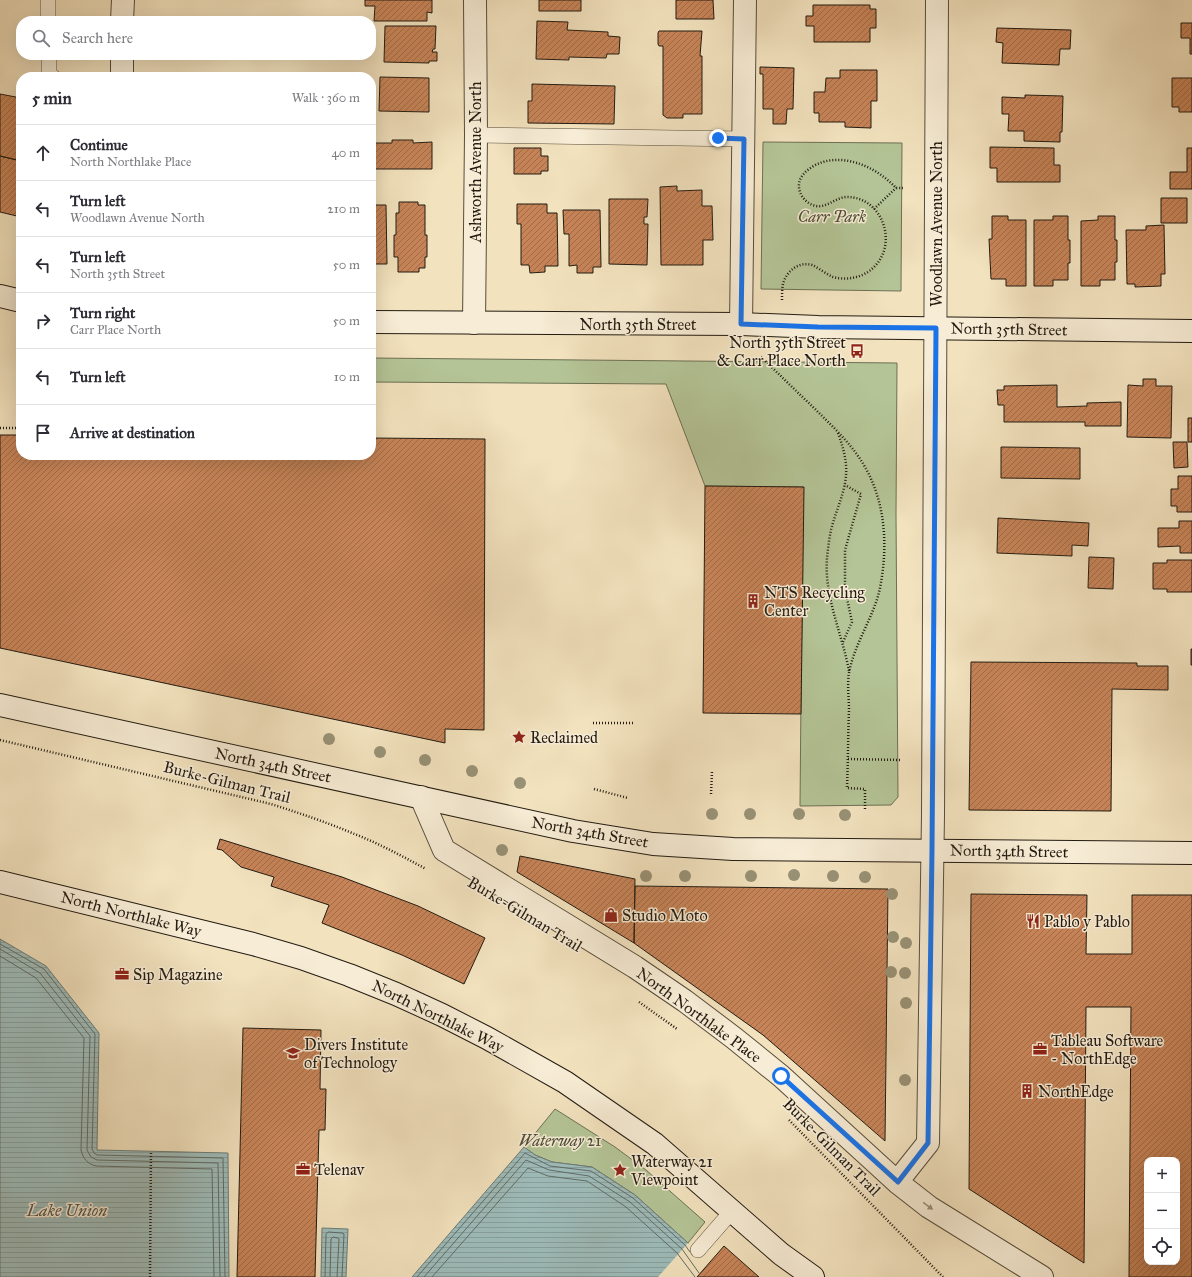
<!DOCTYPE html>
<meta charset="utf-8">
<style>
:root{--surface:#fff;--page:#f2f2f3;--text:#2b2b33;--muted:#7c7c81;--line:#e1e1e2}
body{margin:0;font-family:"IM FELL Great Primer",serif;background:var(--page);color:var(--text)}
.controls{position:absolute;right:12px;bottom:12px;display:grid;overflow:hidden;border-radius:8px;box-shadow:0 4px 16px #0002}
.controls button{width:36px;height:36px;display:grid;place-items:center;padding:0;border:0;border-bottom:1px solid var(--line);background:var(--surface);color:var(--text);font:20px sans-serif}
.stop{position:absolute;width:12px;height:12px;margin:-9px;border:3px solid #1a73e8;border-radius:50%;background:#fff}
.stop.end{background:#1a73e8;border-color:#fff;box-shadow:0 1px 4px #0008}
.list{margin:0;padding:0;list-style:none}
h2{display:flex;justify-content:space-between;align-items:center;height:52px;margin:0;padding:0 16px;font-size:17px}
h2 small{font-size:13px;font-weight:400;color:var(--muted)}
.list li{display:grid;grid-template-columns:26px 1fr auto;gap:12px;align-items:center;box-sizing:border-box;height:56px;padding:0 16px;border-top:1px solid var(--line)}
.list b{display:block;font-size:15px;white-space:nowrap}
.list p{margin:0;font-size:13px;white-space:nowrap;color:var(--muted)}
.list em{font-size:13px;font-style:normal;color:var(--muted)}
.icon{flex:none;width:22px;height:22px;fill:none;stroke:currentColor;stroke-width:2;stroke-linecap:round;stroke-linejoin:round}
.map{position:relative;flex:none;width:1192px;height:1277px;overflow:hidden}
.search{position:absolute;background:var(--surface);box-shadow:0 4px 16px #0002;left:16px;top:16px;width:360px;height:44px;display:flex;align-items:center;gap:10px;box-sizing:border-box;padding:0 14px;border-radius:16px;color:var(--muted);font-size:15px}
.panel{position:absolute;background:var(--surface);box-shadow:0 4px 16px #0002;left:16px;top:72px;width:360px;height:388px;border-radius:16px}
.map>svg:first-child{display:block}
.green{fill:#b4c496;stroke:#6c7054}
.water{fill:url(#water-rules);stroke:#6d7c76}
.pier{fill:#f2e2be}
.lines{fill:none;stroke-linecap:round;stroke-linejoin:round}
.shore{stroke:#606c66;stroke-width:1}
.building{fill:url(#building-hatch);stroke:#231b11;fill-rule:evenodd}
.lane-casing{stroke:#574d3c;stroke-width:16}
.street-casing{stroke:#574d3c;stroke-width:24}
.secondary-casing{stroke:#231b11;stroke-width:24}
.path{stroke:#231b11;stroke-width:2.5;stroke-dasharray:1 2;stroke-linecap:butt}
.lane{stroke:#f7ecd5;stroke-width:15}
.street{stroke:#f7ecd5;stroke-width:22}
.secondary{stroke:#f7ecd5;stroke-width:22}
.tree{fill:#989175}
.oneway{fill:#988e7d}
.route{stroke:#1a73e8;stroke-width:5}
.labels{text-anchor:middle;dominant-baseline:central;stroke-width:3;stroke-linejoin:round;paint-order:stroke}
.street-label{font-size:16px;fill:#231b11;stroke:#f7ecd5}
.park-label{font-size:16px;font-style:italic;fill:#4e4e39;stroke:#f7ecd5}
.poi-label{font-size:16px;fill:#231b11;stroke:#f7ecd5;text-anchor:start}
.water-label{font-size:17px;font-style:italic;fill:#4e534c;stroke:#f7ecd5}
</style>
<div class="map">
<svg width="1192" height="1277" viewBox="0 0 1192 1277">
<defs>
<pattern id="water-rules" width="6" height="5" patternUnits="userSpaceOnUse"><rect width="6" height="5" fill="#9ebcba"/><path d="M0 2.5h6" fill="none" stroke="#88a19f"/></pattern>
<pattern id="building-hatch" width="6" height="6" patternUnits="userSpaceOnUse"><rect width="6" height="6" fill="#c78458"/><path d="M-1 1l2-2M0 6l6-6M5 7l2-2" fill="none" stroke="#a16b47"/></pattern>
</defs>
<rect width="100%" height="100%" fill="#f2e2be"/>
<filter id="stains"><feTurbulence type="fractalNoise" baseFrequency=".005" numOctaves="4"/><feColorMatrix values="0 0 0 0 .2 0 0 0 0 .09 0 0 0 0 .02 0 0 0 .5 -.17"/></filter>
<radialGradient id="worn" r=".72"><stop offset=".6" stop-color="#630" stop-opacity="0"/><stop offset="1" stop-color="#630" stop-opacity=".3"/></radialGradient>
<path class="green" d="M763 142 902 143 901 291 761 289Z
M371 358 897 363 896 514 898 797 891 805 800 806 803 487 705 486 666 384 371 382Z
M555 1109 615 1147 646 1170 705 1222 688 1243 635 1195 592 1167 552 1162 535 1155 524 1147Z"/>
<path class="water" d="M0 939 46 966 99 1033 97 1150 228 1153 229 1277H0Z
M524 1147 535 1155 552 1162 592 1167 635 1195 688 1243 713 1277H412Z
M322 1228 348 1229 346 1277H321Z"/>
<path class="pier" d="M688 1243 694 1247 715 1277H658Z"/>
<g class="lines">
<path class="shore" d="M0 944 44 969 95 1034 92 1149 94 1153 97 1155 223 1158 225 1277
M0 949 40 973 90 1036 87 1150 91 1157 97 1160 218 1163 220 1277
M0 956 36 978 84 1038 81 1150C83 1159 88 1164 96 1166L212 1169 214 1277
M325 1277 326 1234 328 1232 342 1233 344 1234 342 1277
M330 1277 331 1239 333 1237 338 1238 339 1239 337 1277
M417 1277 525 1153 550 1166 591 1171 633 1198 685 1245 690 1252
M424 1277 526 1160 549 1170 589 1176 630 1202 682 1249 699 1273
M432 1277 528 1168 548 1176 587 1181 626 1207 677 1253 695 1277"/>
</g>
<path class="building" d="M365 0H432V13L427 12V21H374L375 6H365Z
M539 0H581V11H539Z
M676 0H713L714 19H676Z
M813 5H870V9H876V28H870V42H814V26H806V16H813Z
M537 21 568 22 567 30 608 32V36L620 37 619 54H607L606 58 569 57V60L536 59Z
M1181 23H1192V54H1190V38H1181Z
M385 26H436L435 49H433L432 52H437V61H429V63L384 62Z
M997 28 1071 30 1070 49H1060L1059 65 1002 63 1003 43 996 42Z
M659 31H702L700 56H702V114H683V118H667L663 115V46H659L658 44V33Z
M760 67 794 68 793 109H787L786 124H773V109H763V74H760Z
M840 70H877V101H871V128L845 127V122H819V113H814V92H825L826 78H840Z
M380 77 429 78V112L379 111Z
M1172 78H1192V112H1179V107H1172Z
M532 84 615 86 614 124 528 123V101H532Z
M0 94 21 98V161L0 156Z
M1025 95 1063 96 1062 132H1060V142L1024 141V131H1008L1009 114H1002V97L1025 98Z
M392 140H413V143L432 142V169H371V143H392Z
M990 147 1054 148V165H1060V182H997V168H990Z
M514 148H541V156H548V171H541V174H514Z
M1187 148H1192V189H1170V172H1187Z
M0 156 21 161V217L0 212Z
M677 186V191L702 190V206H712L713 240H703V265H661L660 187Z
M1161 198H1187V223H1161Z
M609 199H648L647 217H644V224H648L647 265 609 264Z
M399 202H418V205H425V235H427V257H425V268H419V272H398V257H394V235H396V213H399Z
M517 204H547V213H557L558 266H545V272L530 273 529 265H521V224H517Z
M371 205H386L387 264H371Z
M563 210H600L601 267H593V273H577V265L569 266V234H564Z
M992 216H1008V220H1026V286H1006V279H991L989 239H992Z
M1053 216H1068V240H1070V263H1068V280H1053V286H1034V220H1053Z
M1098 216H1115V240H1117V262H1115V280H1100V286H1081V221L1098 220Z
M1164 225 1165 274H1161V286L1135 287V284H1127L1126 230H1146V226Z
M1143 379H1156V386H1172L1171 438 1127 437 1128 385 1143 386Z
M1057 385V407L1087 406V403L1121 402V426H1085V422H1004V405H998L997 390H1004V386Z
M1188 418H1192V442H1188Z
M0 435H21V455H371V438L485 439 484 730 445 729V743L0 648Z
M1173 442H1187L1188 467 1174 468Z
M1001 447 1080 448V479L1001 478Z
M1178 476H1192V512H1177V506H1171V489H1178Z
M705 486 804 487 801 714 703 713Z
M998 518 1089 523 1088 546 1072 545V556L997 553Z
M1179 521H1192V553H1180V546L1158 547V528H1179Z
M1089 557 1114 558 1113 589 1088 588Z
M1167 560H1192V592H1167V589H1153V563H1167Z
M1191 649H1192V665H1191Z
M971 662 1137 663V666H1168V690L1112 689 1111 811 969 810Z
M220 839 342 877 418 906 485 938 464 984 402 955 322 923 329 905 271 886 274 877 241 867 222 850 217 849Z
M520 856 635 879 634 943 517 872Z
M635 886 888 889 885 1141 763 1035 634 943Z
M971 894 1087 895 1086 954H1132V895H1192V1277H1129L1131 1007H1086L1084 1263 969 1189ZM1147 1160H1177V1262H1147Z
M243 1028 321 1030 320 1089H326L325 1130H319L315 1277H237Z
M724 1246 759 1277H697Z"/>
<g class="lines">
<defs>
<path id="lane" d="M48 0V21
M49 55V75L53 77
M476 135 744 139
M698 1250 732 1211"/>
<path id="street" d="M122 21 123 0
M122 77V55
M474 323 476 135 475 0
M741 324 745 0
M421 797 444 850 635 967 685 1001 734 1038 781 1076 897 1182 929 1207 1042 1277
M897 1182 928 1143 933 815 937 0"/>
<path id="secondary" d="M0 296 21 301
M371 322 741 324 818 327 1192 331
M0 705 573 831 653 844 733 849 1192 853
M0 882 253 944 301 958 349 975 396 994 442 1015 487 1038 565 1082 655 1144 781 1254 813 1277"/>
</defs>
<use href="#lane" class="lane-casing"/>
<use href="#street" class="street-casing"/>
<use href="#secondary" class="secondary-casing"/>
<path class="path" d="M874 209 896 188
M782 300C782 295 782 289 783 284 786 272 798 261 812 265 819 268 826 274 833 277 848 281 865 277 875 266 898 242 882 197 847 197 836 197 827 208 816 206 806 204 798 194 799 184 800 176 806 171 812 167 839 150 876 166 896 188H903
M761 357C779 374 796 391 814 408 832 426 852 444 865 467 886 504 888 547 880 588 874 617 854 644 849 673 847 685 849 698 849 710 848 736 848 762 847 788L865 789V811
M0 428H21
M838 433C842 444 845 454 846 465 848 488 836 509 831 530 829 539 828 549 827 558 824 597 842 633 849 671
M843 642 852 622 845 589V550L861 494 845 485
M593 723H633
M0 740 271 804C299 813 326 822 352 833 378 843 402 856 426 869
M848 759 901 760
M594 789 628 798
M711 794 712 772
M639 1002 677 1029
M789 1120 943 1277
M150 1277 151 1151"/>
<use href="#lane" class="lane"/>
<use href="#street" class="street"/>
<use href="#secondary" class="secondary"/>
</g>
<g class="tree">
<circle cx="329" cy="739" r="6"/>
<circle cx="380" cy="752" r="6"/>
<circle cx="425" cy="760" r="6"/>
<circle cx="472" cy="771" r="6"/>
<circle cx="520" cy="783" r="6"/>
<circle cx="712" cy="814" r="6"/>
<circle cx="750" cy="814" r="6"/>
<circle cx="799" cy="814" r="6"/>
<circle cx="845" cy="815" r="6"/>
<circle cx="502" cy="850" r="6"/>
<circle cx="794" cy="875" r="6"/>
<circle cx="646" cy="876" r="6"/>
<circle cx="685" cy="876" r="6"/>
<circle cx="751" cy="876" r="6"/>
<circle cx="833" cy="876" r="6"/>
<circle cx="865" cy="877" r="6"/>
<circle cx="892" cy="894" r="6"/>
<circle cx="893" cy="937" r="6"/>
<circle cx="906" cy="943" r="6"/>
<circle cx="891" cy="972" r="6"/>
<circle cx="905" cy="973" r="6"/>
<circle cx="906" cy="1003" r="6"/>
<circle cx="905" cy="1080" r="6"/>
</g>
<defs><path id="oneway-solid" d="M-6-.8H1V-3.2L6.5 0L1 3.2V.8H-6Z"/></defs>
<use class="oneway" href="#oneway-solid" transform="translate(928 1206) rotate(36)"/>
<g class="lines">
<path class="route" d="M718 138 744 139 741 324 818 327 936 328 932 850 928 1143 898 1182 781 1076"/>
</g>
<defs>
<symbol id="bus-bare" viewBox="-9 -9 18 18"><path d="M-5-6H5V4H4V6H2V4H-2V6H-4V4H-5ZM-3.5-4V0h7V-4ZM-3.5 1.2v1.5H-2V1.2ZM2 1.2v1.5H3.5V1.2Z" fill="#8f2418" stroke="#f7ecd5" stroke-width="2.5" paint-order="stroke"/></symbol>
<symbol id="building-bare" viewBox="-9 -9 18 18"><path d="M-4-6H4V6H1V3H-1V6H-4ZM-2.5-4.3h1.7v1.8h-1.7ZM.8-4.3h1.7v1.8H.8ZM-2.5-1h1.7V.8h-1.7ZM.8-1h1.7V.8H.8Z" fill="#8f2418" stroke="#f7ecd5" stroke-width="2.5" paint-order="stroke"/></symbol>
<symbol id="sight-bare" viewBox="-9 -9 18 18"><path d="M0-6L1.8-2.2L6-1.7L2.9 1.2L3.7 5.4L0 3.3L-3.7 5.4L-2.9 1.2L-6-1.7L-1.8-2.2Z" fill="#8f2418" stroke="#f7ecd5" stroke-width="2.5" paint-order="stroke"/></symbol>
<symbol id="shop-bare" viewBox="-9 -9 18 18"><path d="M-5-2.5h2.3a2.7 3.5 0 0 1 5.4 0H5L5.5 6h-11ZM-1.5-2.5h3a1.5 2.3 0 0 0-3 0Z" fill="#8f2418" stroke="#f7ecd5" stroke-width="2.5" paint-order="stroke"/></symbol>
<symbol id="restaurant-bare" viewBox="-9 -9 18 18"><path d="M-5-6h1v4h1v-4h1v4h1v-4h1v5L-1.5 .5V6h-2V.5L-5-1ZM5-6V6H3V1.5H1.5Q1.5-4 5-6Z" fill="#8f2418" stroke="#f7ecd5" stroke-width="2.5" paint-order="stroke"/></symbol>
<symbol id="office-bare" viewBox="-9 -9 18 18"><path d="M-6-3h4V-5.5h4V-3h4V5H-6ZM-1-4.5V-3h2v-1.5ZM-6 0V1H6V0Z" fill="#8f2418" stroke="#f7ecd5" stroke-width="2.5" paint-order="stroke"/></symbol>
<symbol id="university-bare" viewBox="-9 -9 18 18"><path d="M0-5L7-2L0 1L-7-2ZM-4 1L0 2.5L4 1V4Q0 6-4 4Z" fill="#8f2418" stroke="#f7ecd5" stroke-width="2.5" paint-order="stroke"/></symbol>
</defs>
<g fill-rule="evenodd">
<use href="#bus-bare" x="847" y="341" width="20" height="20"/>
<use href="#building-bare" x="743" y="591" width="20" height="20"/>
<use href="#sight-bare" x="509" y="727" width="20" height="20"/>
<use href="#shop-bare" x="601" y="905" width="20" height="20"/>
<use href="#restaurant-bare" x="1023" y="911" width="20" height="20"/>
<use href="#office-bare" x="112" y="964" width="20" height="20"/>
<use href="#office-bare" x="1030" y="1039" width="20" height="20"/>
<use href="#university-bare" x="283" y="1043" width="20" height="20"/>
<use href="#building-bare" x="1017" y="1081" width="20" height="20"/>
<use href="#office-bare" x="293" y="1159" width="20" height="20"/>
<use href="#sight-bare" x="610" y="1160" width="20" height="20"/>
</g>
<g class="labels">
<g class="street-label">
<text transform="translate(475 162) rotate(-90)">Ashworth Avenue North</text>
<text transform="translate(936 224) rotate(-90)">Woodlawn Avenue North</text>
<text x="638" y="324">North 35th Street</text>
<text transform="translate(1009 329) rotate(1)">North 35th Street</text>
<text transform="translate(273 765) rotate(12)">North 34th Street</text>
<text transform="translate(227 782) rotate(14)">Burke-Gilman Trail</text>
<text transform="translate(590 832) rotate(10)">North 34th Street</text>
<text transform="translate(1009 851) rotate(1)">North 34th Street</text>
<text transform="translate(131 914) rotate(14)">North Northlake Way</text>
<text transform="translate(525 914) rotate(31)">Burke-Gilman Trail</text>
<text transform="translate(699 1015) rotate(36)">North Northlake Place</text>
<text transform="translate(438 1016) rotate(26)">North Northlake Way</text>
<text transform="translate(832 1147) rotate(45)">Burke-Gilman Trail</text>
</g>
<g class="park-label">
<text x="832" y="216">Carr Park</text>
<text x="560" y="1140">Waterway 21</text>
</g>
<g class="poi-label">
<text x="846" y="342" text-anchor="end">North 35th Street<tspan x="846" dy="18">&amp; Carr Place North</tspan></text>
<text x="764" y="592">NTS Recycling<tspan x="764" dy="18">Center</tspan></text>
<text x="530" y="737">Reclaimed</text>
<text x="622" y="915">Studio Moto</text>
<text x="1044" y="921">Pablo y Pablo</text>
<text x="133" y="974">Sip Magazine</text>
<text x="1051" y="1040">Tableau Software<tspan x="1051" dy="18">- NorthEdge</tspan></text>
<text x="304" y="1044">Divers Institute<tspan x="304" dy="18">of Technology</tspan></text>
<text x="1038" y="1091">NorthEdge</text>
<text x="631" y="1161">Waterway 21<tspan x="631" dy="18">Viewpoint</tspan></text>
<text x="314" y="1169">Telenav</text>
</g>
<g class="water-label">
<text x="67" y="1210">Lake Union</text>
</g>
</g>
<rect width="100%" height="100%" filter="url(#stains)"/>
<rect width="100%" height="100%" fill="url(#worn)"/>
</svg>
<div class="controls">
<button>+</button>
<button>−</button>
<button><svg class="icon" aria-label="locate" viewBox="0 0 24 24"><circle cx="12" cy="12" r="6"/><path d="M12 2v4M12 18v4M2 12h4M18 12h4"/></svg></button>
</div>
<div class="stop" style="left:781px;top:1076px"></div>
<div class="stop end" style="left:718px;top:138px"></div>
<div class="search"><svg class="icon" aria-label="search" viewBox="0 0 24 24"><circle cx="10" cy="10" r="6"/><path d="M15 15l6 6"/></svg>Search here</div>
<section class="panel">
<h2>5 min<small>Walk · 360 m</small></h2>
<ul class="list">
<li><svg class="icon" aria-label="ahead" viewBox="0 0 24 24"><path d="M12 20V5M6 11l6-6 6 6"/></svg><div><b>Continue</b><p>North Northlake Place</p></div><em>40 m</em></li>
<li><svg class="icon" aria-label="left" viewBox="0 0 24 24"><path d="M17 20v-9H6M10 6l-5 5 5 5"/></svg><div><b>Turn left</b><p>Woodlawn Avenue North</p></div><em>210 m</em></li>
<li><svg class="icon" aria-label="left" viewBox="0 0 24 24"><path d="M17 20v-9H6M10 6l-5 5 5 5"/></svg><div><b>Turn left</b><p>North 35th Street</p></div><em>50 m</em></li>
<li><svg class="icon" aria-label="right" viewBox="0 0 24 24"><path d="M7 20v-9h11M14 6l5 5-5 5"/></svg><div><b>Turn right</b><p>Carr Place North</p></div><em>50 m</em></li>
<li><svg class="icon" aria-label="left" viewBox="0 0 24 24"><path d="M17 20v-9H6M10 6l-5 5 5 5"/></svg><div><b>Turn left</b></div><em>10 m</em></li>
<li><svg class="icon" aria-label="arrive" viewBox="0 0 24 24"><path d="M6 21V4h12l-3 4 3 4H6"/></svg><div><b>Arrive at destination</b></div></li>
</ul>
</section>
</div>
